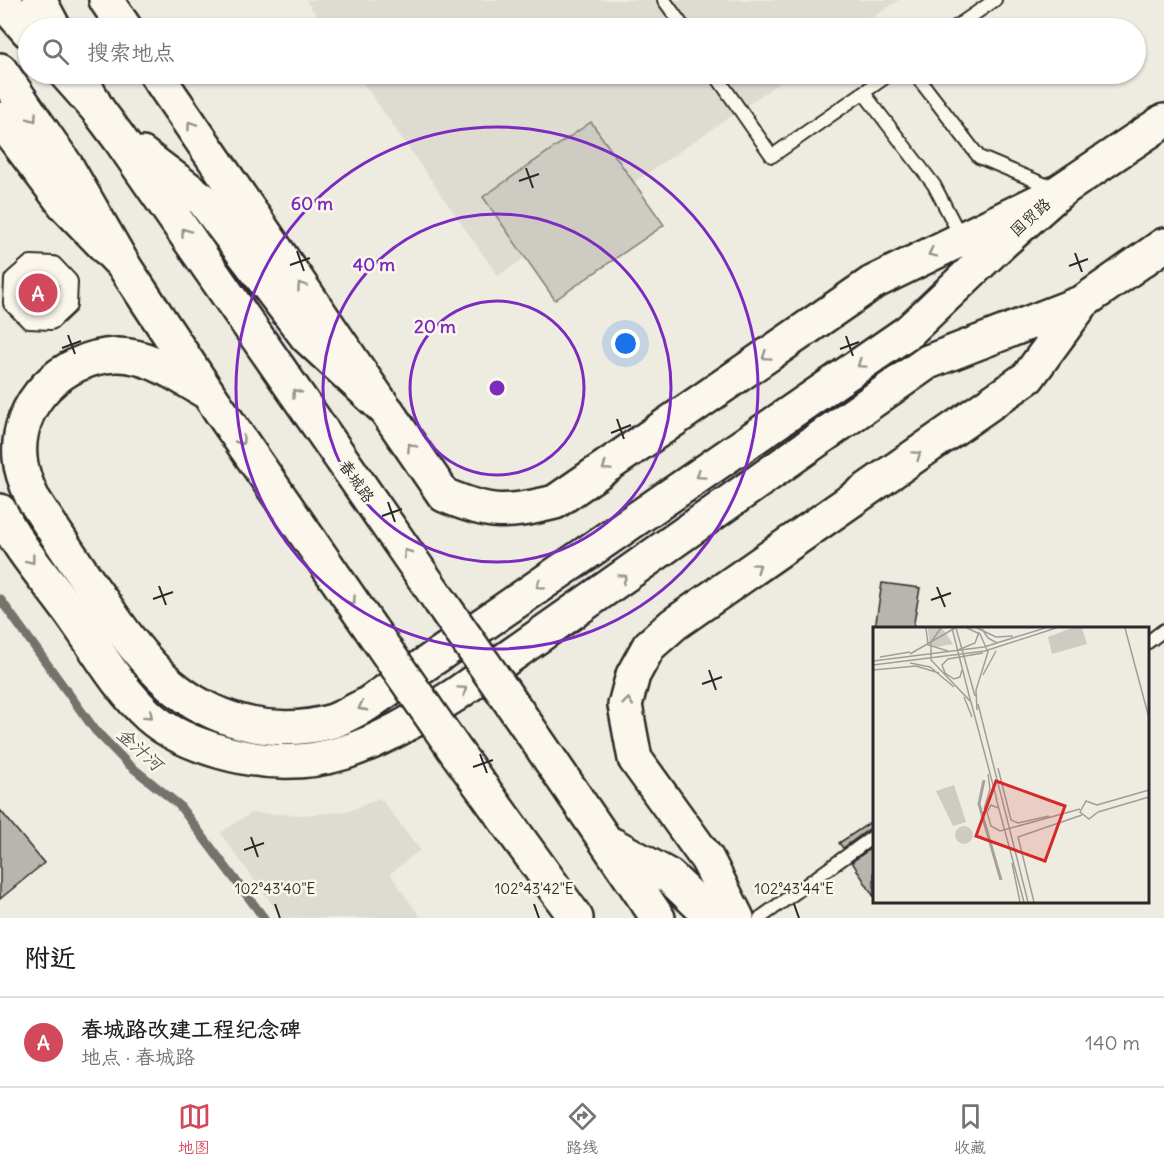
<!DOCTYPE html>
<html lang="zh">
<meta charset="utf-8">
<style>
:root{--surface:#fff;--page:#f6f6f6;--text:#202124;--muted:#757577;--line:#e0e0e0;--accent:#d1495b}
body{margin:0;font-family:Delius,"LXGW WenKai TC",sans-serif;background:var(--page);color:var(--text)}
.you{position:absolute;left:626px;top:344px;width:21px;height:21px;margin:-15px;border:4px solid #fff;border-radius:50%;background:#1a73e8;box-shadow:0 0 0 9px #1a73e833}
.badge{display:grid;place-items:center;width:39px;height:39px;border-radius:50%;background:var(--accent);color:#fff;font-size:20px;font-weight:700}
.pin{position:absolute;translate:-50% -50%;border:3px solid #fff;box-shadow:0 2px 6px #0006}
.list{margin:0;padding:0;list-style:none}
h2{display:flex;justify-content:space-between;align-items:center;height:78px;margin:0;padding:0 24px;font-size:26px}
h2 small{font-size:20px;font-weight:400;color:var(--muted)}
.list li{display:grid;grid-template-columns:39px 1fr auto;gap:18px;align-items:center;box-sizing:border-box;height:90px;padding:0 24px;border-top:2px solid var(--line)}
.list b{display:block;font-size:22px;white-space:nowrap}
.list p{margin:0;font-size:20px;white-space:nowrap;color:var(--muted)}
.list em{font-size:20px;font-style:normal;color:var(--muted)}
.icon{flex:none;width:33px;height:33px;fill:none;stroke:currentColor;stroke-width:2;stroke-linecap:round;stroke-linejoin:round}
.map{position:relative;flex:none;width:1164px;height:918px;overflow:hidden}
.search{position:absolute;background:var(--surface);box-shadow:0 2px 4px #0004;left:18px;right:18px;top:18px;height:66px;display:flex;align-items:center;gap:15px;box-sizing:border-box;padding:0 21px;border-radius:33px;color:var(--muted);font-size:22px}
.sheet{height:168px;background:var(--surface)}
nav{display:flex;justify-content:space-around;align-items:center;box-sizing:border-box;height:84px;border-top:2px solid var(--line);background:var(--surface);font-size:16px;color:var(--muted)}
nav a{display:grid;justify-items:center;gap:3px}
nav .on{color:var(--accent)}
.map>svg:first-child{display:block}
.built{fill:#dedbd1}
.green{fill:#cecbc2;stroke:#7c7b76;stroke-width:1.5}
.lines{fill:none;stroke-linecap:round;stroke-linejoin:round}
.stream{stroke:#74726e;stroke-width:9}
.building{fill:#b8b5ae;stroke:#2b2b2b;stroke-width:1.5}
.service-casing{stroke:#2b2b2b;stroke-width:16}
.pedestrian-casing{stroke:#2b2b2b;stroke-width:22}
.secondary-casing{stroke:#2b2b2b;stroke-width:38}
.primary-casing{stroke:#2b2b2b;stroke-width:38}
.trunk-casing{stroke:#2b2b2b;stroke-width:38}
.service{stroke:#fbf7ec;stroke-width:12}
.pedestrian{stroke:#fbf7ec;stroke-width:18}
.secondary{stroke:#fbf7ec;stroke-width:33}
.primary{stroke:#fbf7ec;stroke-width:33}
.trunk{stroke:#fbf7ec;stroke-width:33}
.primary-bridge-casing{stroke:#2b2b2b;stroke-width:38;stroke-linecap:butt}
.primary-bridge{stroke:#fbf7ec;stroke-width:33}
.oneway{stroke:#93918c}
.ticks{fill:none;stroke:#2b2b2b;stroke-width:2}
.ring{fill:none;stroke:#7b2cbf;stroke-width:3}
.labels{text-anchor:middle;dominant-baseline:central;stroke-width:5;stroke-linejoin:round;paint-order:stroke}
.street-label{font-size:16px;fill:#2b2b2b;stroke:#fbf7ec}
.water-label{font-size:18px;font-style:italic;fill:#555552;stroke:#fbf7ec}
.inset-river{fill:none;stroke:#a4a29a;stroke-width:3}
.inset-road{fill:none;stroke:#a09e98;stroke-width:1.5}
.view{fill:#d62828;fill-opacity:0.15;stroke:#d62828;stroke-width:3}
.inset-edge{fill:none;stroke:#2b2b2b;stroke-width:3}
.ticks-label{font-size:15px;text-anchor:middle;fill:#2b2b2b;stroke:#fbf7ec;stroke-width:5;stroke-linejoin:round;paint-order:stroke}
.centre{fill:#7b2cbf;stroke:#fbf7ec;stroke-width:3}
.ring-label{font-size:18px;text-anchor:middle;font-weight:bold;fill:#7b2cbf;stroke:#fbf7ec;stroke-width:5;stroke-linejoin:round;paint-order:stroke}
</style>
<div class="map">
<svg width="1164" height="918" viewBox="0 0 1164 918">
<rect width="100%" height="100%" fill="#eeebe0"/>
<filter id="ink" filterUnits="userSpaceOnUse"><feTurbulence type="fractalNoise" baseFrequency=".0167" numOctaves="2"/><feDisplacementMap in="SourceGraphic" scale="12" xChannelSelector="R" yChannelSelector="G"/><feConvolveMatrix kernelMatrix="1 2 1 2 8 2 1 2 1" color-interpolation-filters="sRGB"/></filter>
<g filter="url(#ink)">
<path class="built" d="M306 0H899L857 28H326Z
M357 74H792L498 276Z
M380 798 420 850 390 874 421 918H282L220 833 251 813 305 815 349 811Z"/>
<path class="green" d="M591 122 664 225 555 300 483 197Z"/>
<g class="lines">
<path class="stream" d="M0 599 95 730 128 764 179 805 264 918"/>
</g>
<path class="building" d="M882 583 920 588 913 628H875Z
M0 810 44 863 0 899Z
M874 820V828L869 829 843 848 839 843Z
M874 846V897L852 862Z"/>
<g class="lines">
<defs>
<path id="service" d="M664 0 684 28
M954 28 995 0
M715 74 772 156 890 74
M915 74 979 157 1053 188
M863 92 934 185 961 237
M1148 642 1164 630
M760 918 874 836"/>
<path id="pedestrian" d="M31 265 53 266 68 282 67 305 51 320 29 319 13 303 14 280Z"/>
<path id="secondary" d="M106 0 125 28
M156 74 444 495C491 515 506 514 555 502L872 283 1060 191
M909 331 995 249 1060 191 1164 121
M0 511C19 550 50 583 75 619 98 651 119 689 149 716 169 734 197 745 222 752 317 779 376 745 455 695L928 362 1083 302 1164 245
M737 918 707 859 635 759 625 705 633 675 649 646 674 624 1028 377 1083 302"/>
<path id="primary" d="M39 0 54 28
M84 84 98 110 119 138 440 601
M0 119 65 205 124 266 208 393 373 632
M142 154 203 200 307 337 388 412
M208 393C180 377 149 354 116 355 63 357 15 403 20 458 21 472 26 484 32 497 56 534 80 571 106 607 126 637 149 668 177 690 221 724 279 737 333 721 344 717 355 710 366 705L909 331
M519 714 658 918
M457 753 576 918
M613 845 669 876 713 918"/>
<path id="trunk" d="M1 0 28 31
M0 70 67 167 124 266
M66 74 98 110"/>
</defs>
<use href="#service" class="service-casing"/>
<use href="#pedestrian" class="pedestrian-casing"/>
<use href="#secondary" class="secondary-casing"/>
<use href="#primary" class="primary-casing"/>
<use href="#trunk" class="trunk-casing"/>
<use href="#service" class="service"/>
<use href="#pedestrian" class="pedestrian"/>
<use href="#secondary" class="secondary"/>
<use href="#primary" class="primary"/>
<use href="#trunk" class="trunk"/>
<defs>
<path id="primary-bridge" d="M440 601 519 714
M373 632 457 753"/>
</defs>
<use href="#primary-bridge" class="primary-bridge-casing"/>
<use href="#primary-bridge" class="primary-bridge"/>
</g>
<defs><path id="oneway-chevron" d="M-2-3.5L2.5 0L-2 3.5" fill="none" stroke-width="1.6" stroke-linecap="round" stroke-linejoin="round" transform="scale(1.5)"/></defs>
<g class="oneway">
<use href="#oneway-chevron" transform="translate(33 118) rotate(55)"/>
<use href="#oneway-chevron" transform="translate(191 125) rotate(-124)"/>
<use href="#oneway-chevron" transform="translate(185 232) rotate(-125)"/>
<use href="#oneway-chevron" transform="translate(932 253) rotate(154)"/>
<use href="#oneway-chevron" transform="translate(301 286) rotate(-124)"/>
<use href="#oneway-chevron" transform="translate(766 356) rotate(145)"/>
<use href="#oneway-chevron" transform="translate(861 364) rotate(145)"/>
<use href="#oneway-chevron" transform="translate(296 393) rotate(-125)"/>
<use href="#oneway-chevron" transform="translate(241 441) rotate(55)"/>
<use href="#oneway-chevron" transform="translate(411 447) rotate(-124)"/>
<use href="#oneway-chevron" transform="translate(917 455) rotate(-35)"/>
<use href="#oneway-chevron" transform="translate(606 467) rotate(145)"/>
<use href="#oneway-chevron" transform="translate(700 475) rotate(145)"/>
<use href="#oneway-chevron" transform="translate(407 553) rotate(-125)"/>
<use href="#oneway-chevron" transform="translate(31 560) rotate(52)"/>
<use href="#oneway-chevron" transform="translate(757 567) rotate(-35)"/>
<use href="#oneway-chevron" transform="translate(623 578) rotate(-35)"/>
<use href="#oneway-chevron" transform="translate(540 585) rotate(145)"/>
<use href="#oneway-chevron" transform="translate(352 601) rotate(55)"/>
<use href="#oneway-chevron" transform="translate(463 690) rotate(-35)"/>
<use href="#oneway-chevron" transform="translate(628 702) rotate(-84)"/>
<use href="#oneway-chevron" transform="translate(362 707) rotate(152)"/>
<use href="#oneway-chevron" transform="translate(149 715) rotate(42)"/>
</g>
</g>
<path class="ticks" d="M526 168 533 188M519 181 539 174M297 251 304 271M1075 253 1082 272M290 265 310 258M1069 266 1088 259M68 335 75 354M846 336 853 356M62 348 81 341M840 349 859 342M617 419 624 439M611 433 631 425M388 502 395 522M382 516 402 509M159 586 166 605M937 587 945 607M153 599 173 592M931 600 951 593M709 670 716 690M702 684 722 677M480 754 487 773M473 767 493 760M251 837 258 857M244 850 264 843M275 904 280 918M534 904 539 918M794 904 799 918"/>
<g class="ring">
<circle cx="497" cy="388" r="87"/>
<circle cx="497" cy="388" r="174"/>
<circle cx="497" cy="388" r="261"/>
</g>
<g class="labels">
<g class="street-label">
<text transform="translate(1030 217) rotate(-42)">国贸路</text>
<text transform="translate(357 481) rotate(55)">春城路</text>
</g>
<g class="water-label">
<text transform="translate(140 749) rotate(42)">金汁河</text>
</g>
</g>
<g transform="translate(873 627)">
<rect width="276" height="276" fill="#eeebe0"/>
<path d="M55 1H69L80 17 63 20 56 17ZM199 1H209L214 17 179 27 175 10ZM81 158 93 195 80 199 63 164ZM82 208a9 9 0 1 1 18 0a9 9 0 1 1-18 0Z" fill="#cecbc2"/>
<path class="inset-river" d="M111 153 106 177 128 253"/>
<path class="inset-road" d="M53 1 55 18 75 24M68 1 58 15V33L98 75 124 173M79 1 98 76M83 1 102 69M94 1 107 7 115 25 103 63 104 83M104 1 123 10 140 9M252 1 276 91M109 2 115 11 124 16M85 23 102 16 106 5M37 27 82 1M7 30 37 25M0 34 111 20 172 1M37 36 57 40 81 60M0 38 112 24 183 1M0 43 43 39 66 46M89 43 87 50 81 52 72 46 69 38 75 32 110 26M110 48 123 24M91 70 99 90M105 77 155 275M125 141 138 193 145 196 176 189M123 171 151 275M224 178 276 163M224 178 213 174 207 185 216 192 225 185M125 181 118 178 114 185 118 199 127 204 207 182M111 182 117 162 115 147M225 185 276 170M139 236 147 275M161 275 145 210 209 188"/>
<path class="view" d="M123 154 192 179 172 234 103 209Z"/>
<rect width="276" height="276" class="inset-edge"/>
</g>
<g class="ticks-label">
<text x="275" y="894">102°43'40"E</text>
<text x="534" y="894">102°43'42"E</text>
<text x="794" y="894">102°43'44"E</text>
</g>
<circle cx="497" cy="388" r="9" class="centre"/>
<g class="ring-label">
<text x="312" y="210">60 m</text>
<text x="374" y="271">40 m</text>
<text x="435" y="333">20 m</text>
</g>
</svg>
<div class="you"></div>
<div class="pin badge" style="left:38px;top:293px">A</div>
<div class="search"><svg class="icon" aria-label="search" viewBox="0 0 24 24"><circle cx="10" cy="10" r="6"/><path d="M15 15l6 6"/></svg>搜索地点</div>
</div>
<section class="sheet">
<h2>附近<small></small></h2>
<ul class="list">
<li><span class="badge">A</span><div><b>春城路改建工程纪念碑</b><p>地点 · 春城路</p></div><em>140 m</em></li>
</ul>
</section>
<nav>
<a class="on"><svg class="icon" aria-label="map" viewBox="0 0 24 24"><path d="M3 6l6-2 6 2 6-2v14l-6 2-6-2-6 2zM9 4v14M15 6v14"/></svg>地图</a>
<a><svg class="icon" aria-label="directions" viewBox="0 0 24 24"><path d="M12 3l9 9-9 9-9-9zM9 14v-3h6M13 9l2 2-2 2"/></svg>路线</a>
<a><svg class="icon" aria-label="saved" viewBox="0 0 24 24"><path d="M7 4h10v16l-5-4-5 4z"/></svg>收藏</a>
</nav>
